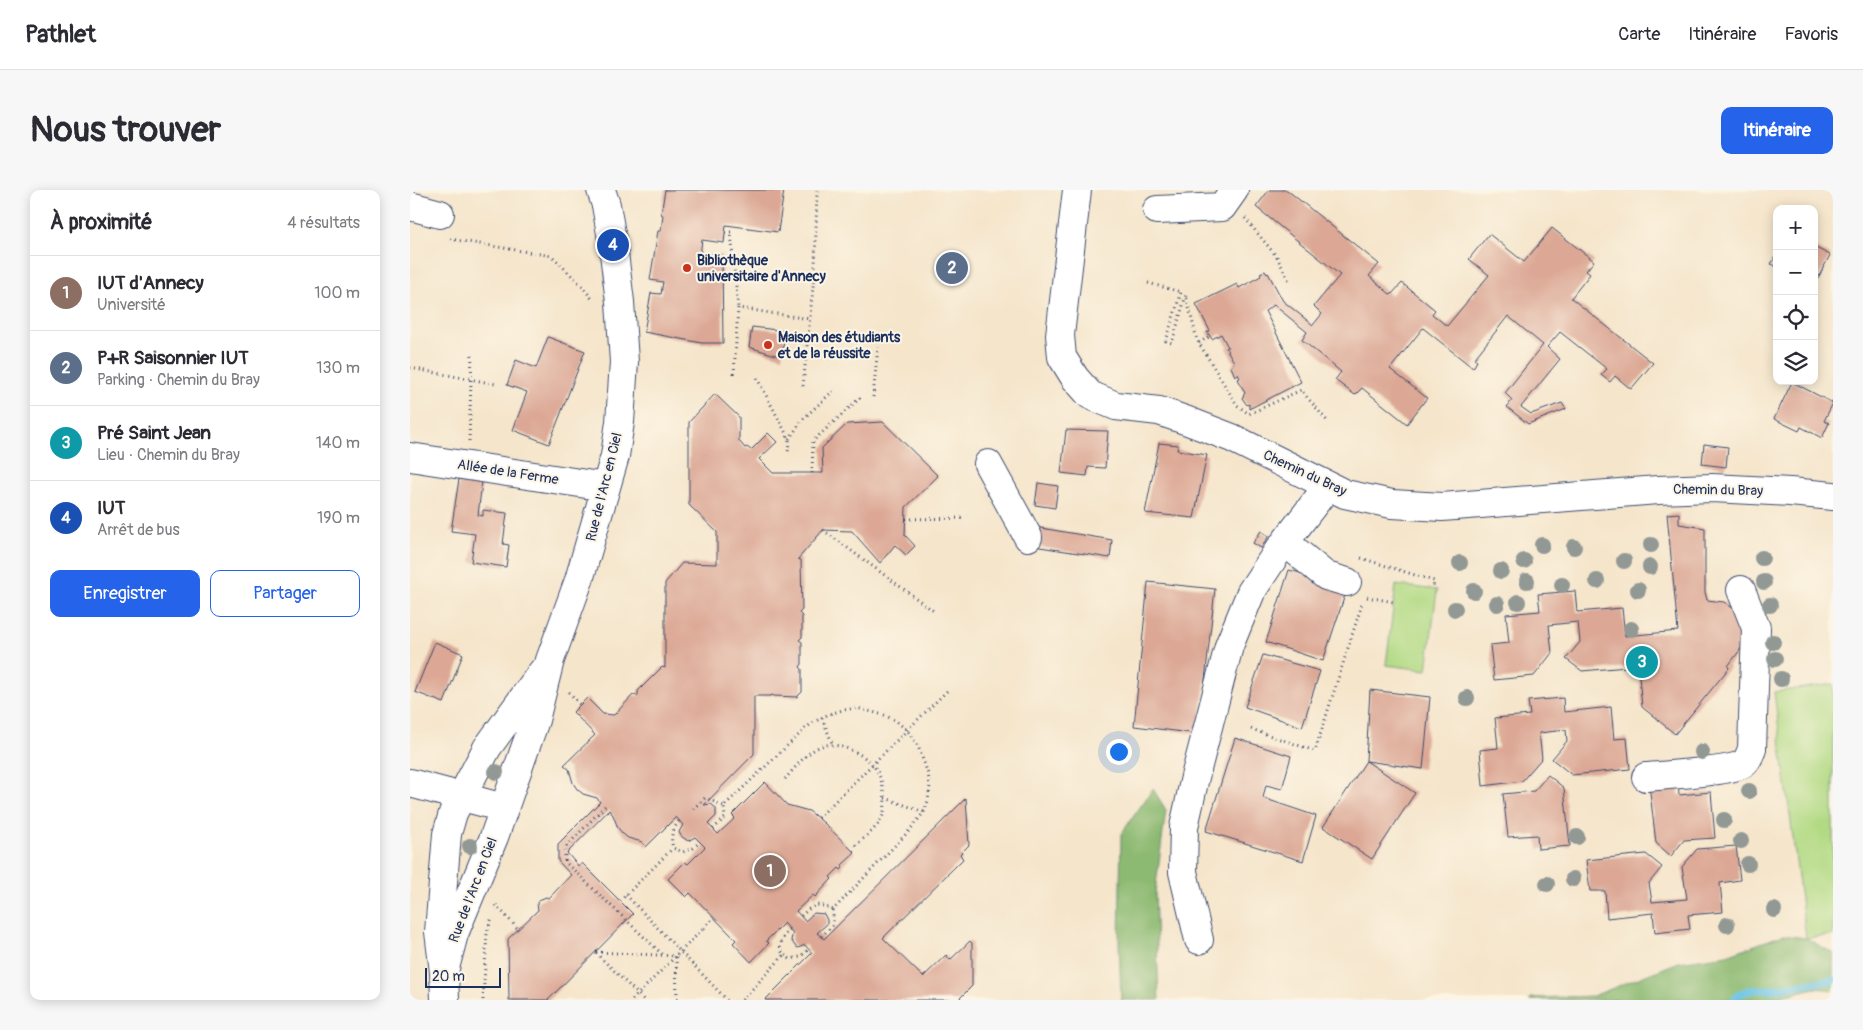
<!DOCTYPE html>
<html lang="fr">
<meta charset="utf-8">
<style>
:root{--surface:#fff;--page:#f7f7f7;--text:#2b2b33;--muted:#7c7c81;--line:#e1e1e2;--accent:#2563eb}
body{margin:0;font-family:Pangolin,sans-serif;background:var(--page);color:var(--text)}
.controls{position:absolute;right:15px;top:15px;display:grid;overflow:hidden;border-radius:10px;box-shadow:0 2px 12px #0003}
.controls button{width:45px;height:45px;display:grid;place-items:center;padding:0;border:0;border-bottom:1px solid var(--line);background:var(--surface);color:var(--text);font:25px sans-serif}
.scale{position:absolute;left:15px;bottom:12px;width:76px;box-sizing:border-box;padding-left:5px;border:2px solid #1b2f5e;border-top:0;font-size:14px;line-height:18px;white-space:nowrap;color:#1b2f5e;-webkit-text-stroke:4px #fcf5e5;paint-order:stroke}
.you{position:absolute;left:708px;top:561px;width:18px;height:18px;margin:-12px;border:4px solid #fff;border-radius:50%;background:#1a73e8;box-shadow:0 0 0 8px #1a73e833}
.badge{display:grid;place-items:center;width:32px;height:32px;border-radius:50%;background:var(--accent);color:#fff;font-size:16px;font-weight:700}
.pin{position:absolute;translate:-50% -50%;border:2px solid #fff;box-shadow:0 1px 5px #0006}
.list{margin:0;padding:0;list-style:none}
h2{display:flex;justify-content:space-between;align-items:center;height:65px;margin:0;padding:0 20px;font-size:21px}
h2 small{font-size:16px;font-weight:400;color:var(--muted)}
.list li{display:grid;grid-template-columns:32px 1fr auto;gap:15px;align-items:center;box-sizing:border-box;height:75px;padding:0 20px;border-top:1px solid var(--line)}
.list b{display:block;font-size:19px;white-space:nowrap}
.list p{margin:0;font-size:16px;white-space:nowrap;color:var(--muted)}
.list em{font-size:16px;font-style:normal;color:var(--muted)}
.actions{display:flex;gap:10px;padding:15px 20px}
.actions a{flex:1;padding:11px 0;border:1px solid var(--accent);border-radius:10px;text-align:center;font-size:18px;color:var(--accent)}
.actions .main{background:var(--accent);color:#fff}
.icon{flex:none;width:28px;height:28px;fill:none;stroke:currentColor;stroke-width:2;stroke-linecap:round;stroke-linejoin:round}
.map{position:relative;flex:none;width:1423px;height:810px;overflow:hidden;border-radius:10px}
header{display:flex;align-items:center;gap:30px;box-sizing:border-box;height:70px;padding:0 25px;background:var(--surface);border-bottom:1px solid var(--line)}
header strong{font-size:24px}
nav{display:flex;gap:28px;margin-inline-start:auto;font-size:18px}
.intro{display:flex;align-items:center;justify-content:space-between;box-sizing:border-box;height:120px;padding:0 30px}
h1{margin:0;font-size:35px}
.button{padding:12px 22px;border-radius:10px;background:var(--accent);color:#fff;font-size:18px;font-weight:700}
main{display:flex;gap:30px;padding:0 30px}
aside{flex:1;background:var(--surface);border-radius:10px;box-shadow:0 2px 12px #0003}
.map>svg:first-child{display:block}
.green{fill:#b2da84;stroke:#668471}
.forest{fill:#8dba72;stroke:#547468}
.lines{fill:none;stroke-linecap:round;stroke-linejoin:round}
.stream{stroke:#64c1e2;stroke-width:8}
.building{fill:#dca895}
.minor-casing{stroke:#3c4a6e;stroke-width:30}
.path{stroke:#3c4a6e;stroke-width:3;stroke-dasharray:1 4;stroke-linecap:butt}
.minor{stroke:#fff;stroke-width:28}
.path-bridge{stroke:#3c4a6e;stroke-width:3;stroke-dasharray:1 4;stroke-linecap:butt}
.tree{fill:#929995}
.poi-dot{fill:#c8321e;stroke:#fcf5e5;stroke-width:2}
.labels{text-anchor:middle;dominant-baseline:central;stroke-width:4;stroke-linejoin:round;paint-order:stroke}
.poi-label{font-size:14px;font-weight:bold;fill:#1b2f5e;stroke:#fcf5e5;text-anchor:start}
.street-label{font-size:14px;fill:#1b2f5e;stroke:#fcf5e5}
</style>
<header>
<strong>Pathlet</strong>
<nav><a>Carte</a><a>Itinéraire</a><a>Favoris</a></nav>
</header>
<div class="intro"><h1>Nous trouver</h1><a class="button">Itinéraire</a></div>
<main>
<aside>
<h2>À proximité<small>4 résultats</small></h2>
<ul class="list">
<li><span class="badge" style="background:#8d6e63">1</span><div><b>IUT d'Annecy</b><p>Université</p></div><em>100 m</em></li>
<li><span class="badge" style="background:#5c6f8a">2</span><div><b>P+R Saisonnier IUT</b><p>Parking · Chemin du Bray</p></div><em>130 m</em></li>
<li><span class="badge" style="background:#0f9aa8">3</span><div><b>Pré Saint Jean</b><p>Lieu · Chemin du Bray</p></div><em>140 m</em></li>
<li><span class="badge" style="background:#1a4fb4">4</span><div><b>IUT</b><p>Arrêt de bus</p></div><em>190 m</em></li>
</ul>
<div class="actions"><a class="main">Enregistrer</a><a>Partager</a></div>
</aside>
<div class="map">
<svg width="1423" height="810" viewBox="0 0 1423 810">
<rect width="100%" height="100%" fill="#fcf5e5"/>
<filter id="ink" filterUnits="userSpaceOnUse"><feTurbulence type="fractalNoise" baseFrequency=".02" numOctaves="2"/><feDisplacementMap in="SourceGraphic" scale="10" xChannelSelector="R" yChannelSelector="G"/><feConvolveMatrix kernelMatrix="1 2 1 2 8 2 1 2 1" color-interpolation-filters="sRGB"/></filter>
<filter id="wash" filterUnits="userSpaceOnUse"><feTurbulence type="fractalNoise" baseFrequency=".0096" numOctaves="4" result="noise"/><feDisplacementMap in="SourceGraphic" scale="20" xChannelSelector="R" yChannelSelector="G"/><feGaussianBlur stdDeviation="1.12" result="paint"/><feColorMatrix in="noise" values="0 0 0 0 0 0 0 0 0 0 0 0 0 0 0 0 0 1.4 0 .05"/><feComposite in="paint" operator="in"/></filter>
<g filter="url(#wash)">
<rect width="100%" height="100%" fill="#f5e5cb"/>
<path class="green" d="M986 395 1027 400 1017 480 976 475Z
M1423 494V745L1396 748 1364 502Z"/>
<path class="forest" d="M743 599 756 620 745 702 749 810H711L709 751 711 644Z
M1373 745 1396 748 1423 763V800L1404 798 1358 810H1119L1122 808 1183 806 1269 772 1317 765Z"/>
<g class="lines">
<path class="stream" d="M1324 810 1328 805 1340 800 1364 799 1423 790"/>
</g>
<g id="blocks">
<path class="building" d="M255 0H374L368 42 316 35 314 53 292 50 290 65H312L313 153H292L234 142 241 103 251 104 253 92 240 90 248 41H251L253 25 251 24Z
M859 0H877L969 74 959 86 981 105 992 93 1025 120 1022 124 1037 136 1079 85 1059 69 1079 44 1114 72 1142 38 1184 71 1176 81 1180 84 1161 108 1243 173 1221 199 1205 186 1200 192 1191 185 1197 179 1150 142 1137 157 1150 169 1111 217 1121 224 1152 213 1156 219 1118 234 1097 217 1102 210 1095 203 1133 155 1098 126 1064 169 1067 171 1063 178 1013 138 980 179 1017 208 997 234 952 198 945 205 925 190 931 182 892 150 897 142 864 115 855 121 891 192 839 219V214L837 215 832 208 835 203 828 189 830 188 828 184 825 186 821 177 824 172 816 158 818 157 811 144 802 149 797 142 800 141 786 114 827 94 829 98 851 86 850 83 855 81 857 84 858 83 873 111 903 135 912 124 904 116 930 85 846 17Z
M1404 57 1420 65 1404 96Z
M1367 64V77L1361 74Z
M342 137 375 141 372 167 339 157Z
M138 147 175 161 139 254 103 240 117 202 97 195 106 170 126 178Z
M1382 192 1423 213 1414 231 1419 233 1412 248 1391 237 1389 241 1364 229Z
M305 204 329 227V251L335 258 337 257 341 260 358 243 367 252 349 269 363 283H413L412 258 437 234 473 232 528 286 496 317 495 345 505 356 496 365 485 355 470 373 442 341 413 340 388 369 391 370 392 420 389 423 392 426V447L389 450 392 452V474L390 477 392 479V502L387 507 364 506 362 505 360 506H344V564L294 615 301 614 306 618V626L298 634 308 644 325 628 322 625 355 592 377 615 399 621 414 633 445 663 432 675 433 678 431 680 429 678 420 687 422 689 405 707 403 705 386 721 395 731 404 723 414 724 417 730V734L407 743 414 749 556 608 559 655 550 664 553 669 473 748 513 787 536 765 540 770 560 751 562 753V796L548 810H355L402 763 395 755 388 758 385 756 381 750 383 743 374 733 356 751 359 753 341 772 323 753 326 750 280 703 276 707 258 689 275 672 278 674 295 657 285 647 278 651 271 646 269 642 273 635 266 627 236 657 232 652 218 648 213 644 208 638 203 625 199 620 157 663 169 677 172 673 223 724 138 810H99L98 749 128 720 127 713 129 710 136 707 139 708 161 685 148 671V654L190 612 187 608 173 604 167 599 163 593 159 579 154 575 185 545 163 522 177 508 193 524 204 525 223 505 228 506V501L252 477 255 478V393L272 373 307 374V342L279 315V232Z
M656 240 698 241 695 278 678 277 677 286 651 283Z
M749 253 768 255 767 260 797 265 784 328 735 323Z
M1294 254 1318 257 1316 277 1292 274Z
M49 289 72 292 68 325 73 326V320L97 323 93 354 99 355 96 377 61 372 65 344 41 341Z
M628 293 648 296 645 318 625 315Z
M1269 323V334L1295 338V402L1297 410 1314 412 1327 421 1332 428 1334 452 1330 460 1318 476 1319 478 1265 544 1232 517 1228 476 1172 481 1156 469 1170 452 1168 432 1139 435 1142 463 1124 486 1084 490 1080 455 1099 453 1096 424 1130 421 1128 404 1165 401 1167 422 1212 418 1215 446 1268 441 1257 324Z
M619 336 702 350 700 368 617 355Z
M851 341 859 346 851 358 843 353Z
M879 380 938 396 913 471 856 452Z
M738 392 805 399 789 544 724 536Z
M25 452 53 464 34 513 5 502Z
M853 465 910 481 892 537 835 517Z
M960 500 1020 507 1013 579 956 571 1005 603 962 669 913 637 956 571Z
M1153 508 1154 522 1201 517 1204 549 1217 548 1220 579 1162 585 1142 569 1157 551 1156 540 1129 543 1132 568 1112 591 1073 596 1070 560 1088 558 1085 528 1120 525 1118 511Z
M825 548 881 566 872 599 856 595 853 608 906 626 893 671 796 641Z
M1138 585 1154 598 1160 656 1128 659 1127 645 1098 647 1093 604 1124 601Z
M1268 591 1269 605 1301 602 1305 648 1274 650 1261 666 1246 653 1239 594Z
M1326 656 1330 690 1310 693 1313 722 1278 725 1280 739 1245 743 1243 723 1197 728 1195 701H1180L1176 670 1236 664 1252 677 1239 693 1242 712 1277 709 1272 677 1287 659Z"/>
</g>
</g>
<g filter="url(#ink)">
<use href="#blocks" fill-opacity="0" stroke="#3c4a6e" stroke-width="1"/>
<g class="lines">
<defs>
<path id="minor" d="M667 0 650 145 652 167 665 188 680 205 706 216 749 221 778 231 822 248 935 304 982 314 1032 317 1248 300 1302 298 1380 302 1423 306
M0 16 30 24
M747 20 812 17 824 0
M0 267 196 297
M578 274 618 347
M875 352 916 386 937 392
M1236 587C1255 585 1322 582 1334 573 1338 570 1340 564 1342 559L1346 438 1331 400
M0 593 94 618
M789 750 773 682 774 637 785 587 819 456 841 402 868 361 918 296
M34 782 44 744 84 647 125 530 140 470 169 390 205 266 210 232 214 172 210 112 203 55 196 15 191 0
M35 810 34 782 29 742 37 644 43 623 77 558 132 482"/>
</defs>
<use href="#minor" class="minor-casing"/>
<path class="path" d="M835 28 867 67 879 91
M315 42H321L328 118
M40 49 142 66 171 95 183 110
M738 93 771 102 756 151 762 153 776 105 787 150 827 215 839 224 891 200 918 232
M789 153 800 146
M0 178 86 194
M324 184 328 118 400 129
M347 188 379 249 378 265
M393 196 405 77 407 0
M463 207 468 157
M379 249 393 229 423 201
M59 251 62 163
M402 283 403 251 452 206
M496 329 554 328
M413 340 525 422
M951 368 1024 391 1023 399
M957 407 984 412
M159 502 170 515
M412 528 423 555
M841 539 905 561 952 414
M375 589C386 577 400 557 416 555 430 553 453 564 462 574 472 584 478 611 473 625 469 637 455 647 445 656
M475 608 514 622
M195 616 155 658V672L254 766
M283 619 295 608 314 616
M408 628 539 499
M269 631C262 641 260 646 263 658L273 662 283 658 290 652
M303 639 315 628 314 616 396 538 404 532 419 524 433 520 447 518 474 525 486 531 497 540 508 556 518 584 520 596 518 611 514 622 499 641 423 720V735L411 747
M216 705 317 810
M210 711 263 658
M86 715 108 739
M391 726C404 714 406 712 423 720
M294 738 304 727
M379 739C370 751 365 760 380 769L390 767 399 759
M186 762 266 766
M186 763 234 810
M266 767 267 810
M73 810 77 743 82 727
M222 810 266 766
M332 810 374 765"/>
<use href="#minor" class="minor"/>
<path class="path-bridge" d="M267 765 294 738"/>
</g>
<g class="tree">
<circle cx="1132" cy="355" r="8"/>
<circle cx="1241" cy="355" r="8"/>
<circle cx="1164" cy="357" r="8"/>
<circle cx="1352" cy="368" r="8"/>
<circle cx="1114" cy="371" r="8"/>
<circle cx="1214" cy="371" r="8"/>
<circle cx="1050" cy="373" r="8"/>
<circle cx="1240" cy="377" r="8"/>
<circle cx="1091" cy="381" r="8"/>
<circle cx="1117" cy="391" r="8"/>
<circle cx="1187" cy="391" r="8"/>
<circle cx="1354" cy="392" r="8"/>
<circle cx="1152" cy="395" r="8"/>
<circle cx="1228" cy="400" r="8"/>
<circle cx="1064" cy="401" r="8"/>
<circle cx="1108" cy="412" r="8"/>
<circle cx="1087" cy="414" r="8"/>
<circle cx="1360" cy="415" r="8"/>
<circle cx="1045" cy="419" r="8"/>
<circle cx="1221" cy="439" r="8"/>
<circle cx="1363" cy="452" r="8"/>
<circle cx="1365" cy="469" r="8"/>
<circle cx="1371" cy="489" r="8"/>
<circle cx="1057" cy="508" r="8"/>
<circle cx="1292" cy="562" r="8"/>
<circle cx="86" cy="582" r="8"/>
<circle cx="1339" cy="601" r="8"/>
<circle cx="1314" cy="630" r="8"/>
<circle cx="1167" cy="647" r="8"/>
<circle cx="1331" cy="651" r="8"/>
<circle cx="60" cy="656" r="8"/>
<circle cx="1338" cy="674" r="8"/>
<circle cx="1163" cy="689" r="8"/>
<circle cx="1137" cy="694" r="8"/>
<circle cx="1364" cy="720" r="8"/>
<circle cx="1317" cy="735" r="8"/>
</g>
</g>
<g class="poi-dot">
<circle cx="277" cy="78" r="5"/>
<circle cx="358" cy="155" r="5"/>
</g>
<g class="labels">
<g class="poi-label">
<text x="287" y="70">Bibliothèque<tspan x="287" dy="16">universitaire d'Annecy</tspan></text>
<text x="368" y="147">Maison des étudiants<tspan x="368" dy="16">et de la réussite</tspan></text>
</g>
<g class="street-label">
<text transform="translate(98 282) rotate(9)">Allée de la Ferme</text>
<text transform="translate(895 283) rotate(25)">Chemin du Bray</text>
<text transform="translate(194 297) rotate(-76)">Rue de l'Arc en Ciel</text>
<text transform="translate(1308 300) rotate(1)">Chemin du Bray</text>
<text transform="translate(63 700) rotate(-69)">Rue de l'Arc en Ciel</text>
</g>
</g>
</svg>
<div class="controls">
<button>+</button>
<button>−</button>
<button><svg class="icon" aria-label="locate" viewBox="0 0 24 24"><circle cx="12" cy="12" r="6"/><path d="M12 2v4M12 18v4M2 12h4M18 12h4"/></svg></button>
<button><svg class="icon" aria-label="layers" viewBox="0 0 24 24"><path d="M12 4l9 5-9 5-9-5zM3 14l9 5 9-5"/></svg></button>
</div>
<div class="scale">20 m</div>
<div class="you"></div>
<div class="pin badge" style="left:360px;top:681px;background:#8d6e63">1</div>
<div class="pin badge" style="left:542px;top:78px;background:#5c6f8a">2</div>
<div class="pin badge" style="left:1232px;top:472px;background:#0f9aa8">3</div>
<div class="pin badge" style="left:203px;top:55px;background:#1a4fb4">4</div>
</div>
</main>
